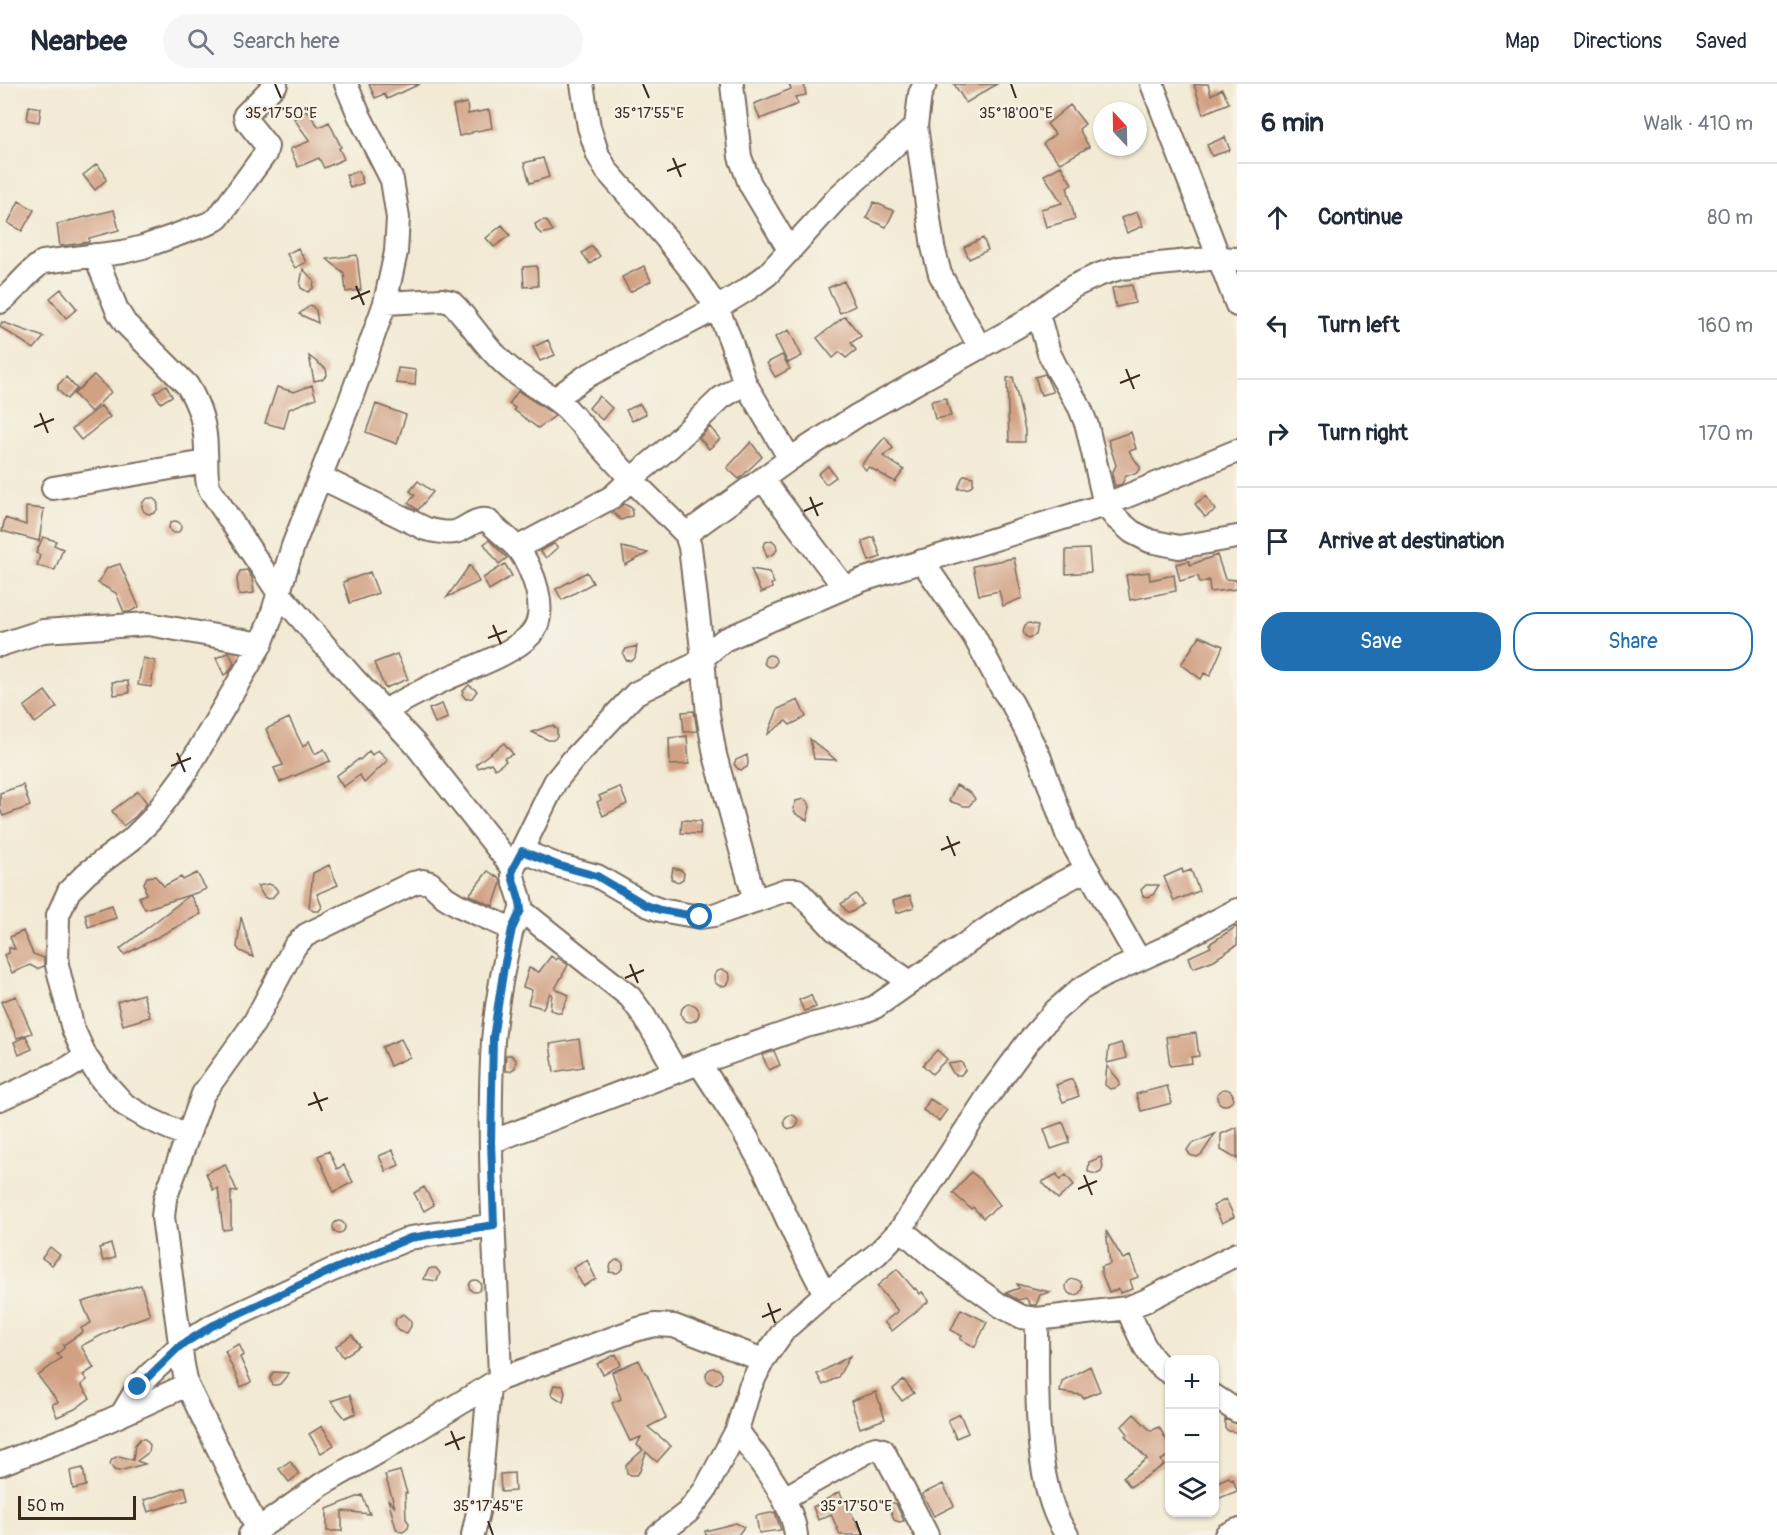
<!DOCTYPE html>
<meta charset="utf-8">
<style>
:root{--surface:#fff;--page:#f6f6f7;--text:#1f2937;--muted:#747a83;--line:#e0e1e3;--accent:#1f6fb2}
body{margin:0;font-family:Pangolin,sans-serif;background:var(--page);color:var(--text)}
.controls{position:absolute;right:18px;bottom:18px;display:grid;overflow:hidden;border-radius:12px;box-shadow:0 2px 4px #0004}
.controls button{width:54px;height:54px;display:grid;place-items:center;padding:0;border:0;border-bottom:2px solid var(--line);background:var(--surface);color:var(--text);font:30px sans-serif}
.compass{position:absolute;left:1093px;top:18px;width:54px;height:54px;border-radius:50%;background:var(--surface);box-shadow:0 2px 4px #0004;rotate:338deg}
.scale{position:absolute;left:18px;bottom:15px;width:118px;box-sizing:border-box;padding-left:6px;border:3px solid #3b2a1e;border-top:0;font-size:16px;line-height:21px;white-space:nowrap;color:#3b2a1e;-webkit-text-stroke:4px #f7f3e8;paint-order:stroke}
.stop{position:absolute;width:18px;height:18px;margin:-14px;border:4px solid #1f6fb2;border-radius:50%;background:#fff}
.stop.end{background:#1f6fb2;border-color:#fff;box-shadow:0 2px 6px #0008}
.list{margin:0;padding:0;list-style:none}
h2{display:flex;justify-content:space-between;align-items:center;height:78px;margin:0;padding:0 24px;font-size:26px}
h2 small{font-size:20px;font-weight:400;color:var(--muted)}
.list li{display:grid;grid-template-columns:39px 1fr auto;gap:18px;align-items:center;box-sizing:border-box;height:108px;padding:0 24px;border-top:2px solid var(--line)}
.list b{display:block;font-size:22px;white-space:nowrap}
.list em{font-size:20px;font-style:normal;color:var(--muted)}
.actions{display:flex;gap:12px;padding:18px 24px}
.actions a{flex:1;padding:14px 0;border:2px solid var(--accent);border-radius:24px;text-align:center;font-size:21px;color:var(--accent)}
.actions .main{background:var(--accent);color:#fff}
.icon{flex:none;width:33px;height:33px;fill:none;stroke:currentColor;stroke-width:2;stroke-linecap:round;stroke-linejoin:round}
.map{position:relative;flex:none;width:1237px;height:1451px;overflow:hidden}
header{display:flex;align-items:center;gap:36px;box-sizing:border-box;height:84px;padding:0 30px;background:var(--surface);border-bottom:2px solid var(--line)}
header strong{font-size:28px}
nav{display:flex;gap:33px;margin-inline-start:auto;font-size:21px}
.search{width:420px;height:54px;background:var(--page);display:flex;align-items:center;gap:15px;box-sizing:border-box;padding:0 21px;border-radius:33px;color:var(--muted);font-size:22px}
main{display:flex}
aside{flex:1;background:var(--surface)}
.map>svg:first-child{display:block}
.building{fill:#d2a184}
.lines{fill:none;stroke-linecap:round;stroke-linejoin:round}
.minor-casing{stroke:#7b6d5e;stroke-width:26}
.minor{stroke:#fff;stroke-width:22}
.route{stroke:#1f6fb2;stroke-width:8}
.ticks{fill:none;stroke:#3b2a1e;stroke-width:2}
.ticks-label{font-size:15px;text-anchor:middle;fill:#3b2a1e;stroke:#f7f3e8;stroke-width:4.5;stroke-linejoin:round;paint-order:stroke}
</style>
<header>
<strong>Nearbee</strong>
<div class="search"><svg class="icon" aria-label="search" viewBox="0 0 24 24"><circle cx="10" cy="10" r="6"/><path d="M15 15l6 6"/></svg>Search here</div>
<nav><a>Map</a><a>Directions</a><a>Saved</a></nav>
</header>
<main>
<div class="map">
<svg width="1237" height="1451" viewBox="0 0 1237 1451">
<rect width="100%" height="100%" fill="#f7f3e8"/>
<filter id="ink" filterUnits="userSpaceOnUse"><feTurbulence type="fractalNoise" baseFrequency=".0167" numOctaves="2"/><feDisplacementMap in="SourceGraphic" scale="12" xChannelSelector="R" yChannelSelector="G"/><feConvolveMatrix kernelMatrix="1 2 1 2 8 2 1 2 1" color-interpolation-filters="sRGB"/></filter>
<filter id="wash" filterUnits="userSpaceOnUse"><feTurbulence type="fractalNoise" baseFrequency=".008" numOctaves="4" result="noise"/><feDisplacementMap in="SourceGraphic" scale="24" xChannelSelector="R" yChannelSelector="G"/><feGaussianBlur stdDeviation="1.35" result="paint"/><feColorMatrix in="noise" values="0 0 0 0 0 0 0 0 0 0 0 0 0 0 0 0 0 1.4 0 .05"/><feComposite in="paint" operator="in"/></filter>
<g filter="url(#wash)">
<rect width="100%" height="100%" fill="#f2ead4"/>
<g id="blocks">
<path class="building" d="M369 0H420L387 15 384 10 375 14Z
M789 0H804L806 11 795 13 798 20 760 35 754 20 791 5Z
M954 0H997L966 19Z
M1194 0H1208L1211 11 1222 5 1229 19 1203 30Z
M467 19 468 30 489 26 492 44 472 48V49L459 52 453 22Z
M1070 21 1085 40 1079 45 1089 63 1060 79 1043 60 1055 50 1047 40Z
M29 22 41 24 39 38 27 36Z
M306 26 319 43 329 38 341 63 339 64 344 75 324 84 319 74 298 83 290 65 310 57 294 35Z
M1225 53 1230 66 1212 72 1207 61Z
M543 74 549 93 530 99 524 79Z
M97 80 104 89 106 96 95 106 83 91Z
M1061 82 1072 100 1067 103 1075 135 1046 143 1041 125 1062 119 1044 91Z
M359 87 363 99 350 104 346 91Z
M19 117 34 126 22 147 8 139Z
M874 118 894 127 886 143 866 134Z
M114 126 119 146 89 154V158L60 162 57 140Z
M1137 128 1143 142 1127 149 1121 134Z
M546 136 553 147 541 150 537 146 535 140 540 137Z
M502 141 510 151 494 163 486 154Z
M983 154 988 166 969 175 964 163Z
M592 162 600 172 590 180 582 169Z
M298 164 306 178 295 184 287 170Z
M357 171 361 206 346 208 344 189 327 175Z
M537 182 538 202 524 203 523 183Z
M644 182 651 197 630 208 622 193Z
M303 185 314 197 313 204 308 208 301 204 300 201Z
M844 197 855 222 840 229 828 204Z
M1132 201 1135 219 1116 223 1112 204Z
M61 205 77 225 66 234 50 214Z
M311 221 316 226 318 239 299 230Z
M845 232 861 252 851 259 856 266 846 274 840 268 833 274 817 254Z
M2 238 44 253 34 265 0 243Z
M789 246 802 272 788 279 775 253Z
M548 256 555 271 540 277 533 263Z
M782 271 790 285 775 293 767 279Z
M309 272 326 285 327 291 323 295 314 297Z
M398 284 416 286 415 301 396 299Z
M1045 290 1053 308 1041 311 1035 293Z
M94 291 111 308 91 328 74 310Z
M66 293 77 305 67 315 58 306V301Z
M1013 293 1025 346V358H1009L1007 294Z
M166 301 172 312 161 319 154 309Z
M312 301 316 314 289 325 284 344 265 339 277 303 294 308Z
M518 307 540 321 555 332 538 344 514 326 515 324 509 320Z
M599 312 612 324 602 336 589 324Z
M946 314 951 332 935 335 931 317Z
M376 320 406 331 397 360 366 348Z
M640 320 646 330 632 337 626 326Z
M101 322 110 333 81 356 72 345Z
M710 343 720 355 709 365 699 354Z
M1131 348 1136 365 1129 367 1140 383V386L1135 390 1126 391 1122 400 1115 402 1112 390 1116 381 1108 356Z
M885 353 893 364 883 372 904 386 895 398 869 383 866 386 861 381Z
M751 358 762 373 739 395 727 384Z
M828 382 836 393 826 400 818 390Z
M965 391 973 393V400L969 404 958 405 962 394Z
M418 397 433 408 418 426 408 419 415 411 410 407Z
M1206 412 1215 426 1205 433 1195 420Z
M142 422a8 8 0 1 1 16 0a8 8 0 1 1-16 0Z
M624 420 632 424V432L621 436 612 428Z
M26 423 44 425 39 457 2 447 5 434 26 441Z
M169 443a6 6 0 1 1 12 0a6 6 0 1 1-12 0Z
M43 453 56 457 54 461 63 465 55 486 37 482 40 471 36 469Z
M874 453 881 473 869 477 862 457Z
M489 456 507 474 499 480 484 460Z
M772 456 776 460 777 465 775 469 767 473 763 462 766 458Z
M554 460 558 463 546 474 540 467Z
M622 463 648 469 625 481Z
M1089 465 1091 488 1066 490V466Z
M1217 471 1225 495 1237 496V505L1210 508 1209 496 1200 499 1198 492 1180 497 1176 480 1189 477 1190 481Z
M1014 474 1022 514 1003 522 999 507 979 511 973 482Z
M120 480 139 523 129 528H124L116 509 98 499 107 484Z
M505 480 512 492 489 506 483 494Z
M470 481 479 498 447 513Z
M751 485 769 488 774 499 771 500 772 504 761 509Z
M247 486 252 494 254 509 239 511 237 495 240 487Z
M370 488 378 509 350 519 343 498Z
M587 488 593 499 562 516 556 505Z
M1149 488 1150 496 1174 491 1176 507 1130 516 1126 491Z
M1029 539 1038 541 1036 551 1029 554 1025 552 1023 547 1025 541Z
M1200 552 1223 562 1210 592 1204 589 1201 595 1181 580Z
M637 562 635 574 632 577 626 576 623 570 626 565Z
M229 568 234 579 228 589 224 591 216 574Z
M397 570 408 595 385 604 374 579Z
M764 577a6 6 0 1 1 12 0a6 6 0 1 1-12 0Z
M143 574 155 577 151 603 138 601Z
M128 597 129 609 114 611 112 598Z
M469 601 477 607 472 614 466 615 462 610 463 607Z
M45 607 57 623 35 639 24 623Z
M798 616 806 633 790 641 786 637 768 650 778 625Z
M442 620 448 634 435 639 429 625Z
M694 627 697 647 684 648 682 628Z
M289 634 303 663 309 657 315 670 324 665 330 677 280 698 274 684 283 681 266 645Z
M549 642H553L557 645V653L553 656H548L532 648Z
M687 652 689 680 670 681 669 654Z
M810 655 836 676 814 675Z
M504 659 513 670 504 674 506 677 495 685 491 679 478 684 476 680Z
M378 666 388 676 364 699 360 691 343 703 336 692 359 675 360 676 369 667 372 671Z
M747 671 748 679 747 683 742 686 738 685 734 680 736 676Z
M23 701 30 722 3 732 0 725V709Z
M956 701 971 709 975 715 969 722H964L949 717Z
M620 703 627 720 603 732 597 718 601 716 599 712Z
M138 707 147 719 136 732 123 742 112 727Z
M804 715 808 718 810 723 807 736 796 730 793 725 796 717Z
M682 736 701 737 700 750 681 749Z
M329 781 338 801 317 810 322 823 319 827H313L309 823 313 789Z
M673 784 681 786 684 789 683 795 678 798 671 795Z
M1182 785 1183 789 1191 786 1199 807 1174 817 1164 793Z
M488 787 500 795 501 799 493 822 469 811Z
M197 789 206 805 199 808 145 825 139 813 146 810 144 799 147 793 155 792 164 802 181 793 183 796Z
M269 800 274 802 278 807 272 814 268 815 264 813 257 802Z
M1146 801H1159L1153 811 1149 813 1143 812 1141 806Z
M856 810 863 820 852 828H847L841 820Z
M190 811 201 830 124 871 120 865Z
M910 811 914 823 897 829 893 817Z
M112 821 116 834 88 843 85 830Z
M241 833 253 873 240 867 237 863Z
M1237 842V861L1214 876 1193 884 1189 873 1211 863 1209 860Z
M23 847 33 870 44 874V882L37 885 30 881 12 889 4 871 9 869V864L15 865 10 853Z
M551 872 556 876 558 874 568 881 555 905 569 911 561 929 550 926 552 910 550 909 543 924 528 920 532 906 523 903 529 884 539 888Z
M714 894a8 8 0 1 1 16 0a8 8 0 1 1-16 0Z
M143 910 150 933 123 941 117 918Z
M811 911 816 923 804 927 799 916Z
M16 912 32 949 17 954 1 918Z
M681 929a9 9 0 1 1 18 0a9 9 0 1 1-18 0Z
M1196 949 1199 972 1191 973 1192 979 1170 982 1166 953Z
M26 952 32 965 19 971 14 958Z
M401 955 410 973 390 982 382 963Z
M579 955 583 983 554 988 550 960Z
M1121 959 1127 974 1107 979 1109 963Z
M937 966 947 975 932 990 923 981Z
M774 967 780 981 769 986 762 971Z
M506 971H511L516 976 515 984 510 987H505Z
M961 978 964 982 965 986 961 991H956L953 989 948 980Z
M1107 982 1119 996 1120 1001 1115 1004 1110 1005 1105 1001Z
M1072 995 1079 1012 1063 1018 1056 1001Z
M1167 1002 1172 1019 1141 1027 1136 1010Z
M1217 1013a8 8 0 1 1 16 0a8 8 0 1 1-16 0Z
M930 1015 947 1026 939 1037 923 1026Z
M784 1038a7 7 0 1 1 14 0a7 7 0 1 1-14 0Z
M1063 1038 1069 1054V1059L1051 1065 1044 1045Z
M1237 1043V1075L1221 1066V1050Z
M1215 1050 1202 1070 1197 1073 1190 1071 1187 1066 1191 1060Z
M393 1066 399 1081 386 1087 379 1072Z
M329 1067 337 1085 344 1081 353 1098 334 1108 318 1072Z
M1101 1073 1103 1083 1101 1088 1097 1090 1088 1088 1089 1078Z
M225 1080 237 1107 231 1108V1145L223 1146 218 1104 213 1106 206 1089Z
M971 1088 981 1096 1000 1121 983 1134 973 1123 971 1125 953 1109Z
M1057 1090 1060 1096 1066 1091 1074 1101 1058 1115 1042 1098Z
M424 1103 434 1121 424 1127 414 1109Z
M1226 1115 1234 1133 1222 1139 1213 1122Z
M333 1143a6 6 0 1 1 12 0a6 6 0 1 1-12 0Z
M1106 1147 1123 1175 1130 1172 1138 1193 1130 1196 1133 1205 1120 1209 1119 1205 1109 1208 1101 1188V1183L1110 1180Z
M111 1160 115 1174 103 1177 99 1164Z
M50 1163 60 1171 52 1181 42 1174Z
M587 1176 596 1195 583 1202 573 1184Z
M616 1176H619L623 1179V1185L617 1189 609 1188 611 1180Z
M433 1184H436L440 1189 437 1197 423 1195 429 1185Z
M897 1185 914 1205 915 1204 920 1210 922 1208 929 1217 892 1247 884 1238 898 1227 877 1202Z
M1066 1203a8 8 0 1 1 16 0a8 8 0 1 1-16 0Z
M469 1202a6 6 0 1 1 12 0a6 6 0 1 1-12 0Z
M1017 1200 1024 1202 1050 1208 1040 1211 1036 1221H1031L1026 1214 1018 1216 1006 1209 1019 1204Z
M141 1201 150 1231 117 1243 81 1262 94 1284 83 1291 87 1296 81 1301 90 1314 75 1325 57 1333 52 1320 58 1318 38 1292 61 1274 57 1270 64 1264 63 1261 83 1248 81 1244 91 1239 82 1218Z
M961 1225 987 1238 975 1263 960 1255 962 1252 951 1246Z
M403 1230 411 1237V1242L407 1249 399 1247 395 1240 396 1235Z
M352 1251 360 1262 343 1273 336 1262Z
M239 1260 244 1271 240 1273 251 1298 241 1303 225 1267Z
M616 1270 621 1281 603 1290 597 1280Z
M850 1272 838 1293 823 1301 817 1290Z
M639 1276 645 1289 646 1288 666 1334 648 1343 671 1362 657 1378 646 1368 640 1387 636 1391H631L627 1389 626 1381 643 1366 637 1361 641 1353 630 1357 615 1326 612 1319 621 1315 612 1288Z
M1090 1282 1100 1307 1083 1314 1081 1311 1060 1308 1062 1297Z
M706 1292a8 8 0 1 1 16 0a8 8 0 1 1-16 0Z
M273 1288 289 1289 280 1300 276 1301H273L270 1295Z
M904 1296 914 1309 902 1317 893 1305Z
M554 1301 563 1302 565 1308 563 1318 552 1311 551 1309Z
M876 1308 885 1335 860 1344 851 1317Z
M350 1311 356 1329 345 1334 331 1317Z
M960 1330 968 1349 956 1354 948 1336Z
M1134 1330 1151 1347 1159 1343 1170 1362V1371L1161 1376 1164 1381 1130 1403 1123 1393 1147 1375 1125 1352 1128 1350 1122 1342Z
M1225 1335 1237 1340V1348L1229 1347 1225 1344Z
M322 1342 334 1361 321 1369 309 1350Z
M140 1355H145L150 1361 149 1368 137 1377 145 1380 119 1387 114 1386 110 1380 112 1375 119 1372 133 1376 135 1361Z
M290 1377 299 1390 289 1398 279 1385Z
M83 1384 86 1402 73 1405 70 1387Z
M400 1387 407 1409H405L406 1435 409 1439 408 1444 403 1448 399 1447 396 1444 388 1415 395 1423 385 1391Z
M514 1389 515 1407 501 1408 500 1390Z
M1229 1393 1231 1396 1233 1395 1237 1407 1215 1416V1399Z
M943 1400 954 1422 934 1432 922 1410Z
M185 1403 188 1416 148 1428 144 1416Z
M839 1408 864 1451H840L831 1430 818 1436 813 1423Z
M362 1411 370 1430 342 1427V1447H327V1425Z
M887 1416 896 1420 904 1437 899 1438 894 1436Z
M775 1428 781 1446 759 1449 756 1432Z
M736 1439 744 1443 738 1451H706L705 1447Z"/>
</g>
</g>
<g filter="url(#ink)">
<use href="#blocks" fill-opacity="0" stroke="#7b6d5e" stroke-width="1.5"/>
<g class="lines">
<defs>
<path id="minor" d="M582 0 589 43 598 71 607 87 666 154 697 194 717 224 730 255 745 299 790 375
M732 0 740 73 750 100 790 167
M925 0 920 10 916 42 933 163 940 190 980 264
M1152 0 1237 221
M95 171 117 226 125 239 187 301C199 320 206 344 206 367 207 380 205 392 209 404L278 508 354 595 415 660 513 784
M0 218C16 206 26 189 43 178L123 168 143 163 210 139 218 134 265 70 267 62 246 36 245 31 276 0
M385 219 442 216 451 218 457 224C475 245 491 270 513 287 531 301 551 310 567 325L631 395 686 450 690 463 703 574 708 631 715 671 755 817
M1038 230 1049 269 1057 285 1080 324 1087 342 1105 421 1117 435 1132 448 1150 457 1179 463 1237 453
M555 315 585 293 717 224 748 205 767 191 840 111 916 42
M320 393 426 445C435 447 446 450 455 448 466 445 475 434 487 436 496 445 508 454 517 464 533 483 550 529 531 550 513 570 470 584 446 595 425 605 404 616 384 627
M763 396 844 503
M53 404 206 378
M686 450 790 375 858 331 1022 240 1074 202 1098 191 1120 184 1218 174 1237 175
M517 464 612 413 631 395 670 363 721 314 745 299
M922 477 974 552 1003 606 1012 619 1039 672 1067 750 1139 876
M0 561 43 547 148 540 261 560
M522 767 557 781 597 792 647 821 660 826 700 833 714 831 786 806H797L835 846 910 898
M521 826 630 913 644 932 676 987
M699 979 741 1043 765 1086 795 1152 825 1210
M0 1015 66 985 86 973
M187 1052 149 1035 125 1021 102 996 86 973 73 945 57 881 58 831 69 807 87 789 131 756 151 736 183 693 261 560 271 534 293 462 350 317 385 219 396 168 398 134 392 96 359 31 346 0
M491 1058 699 979 806 942 862 928 875 923 1027 817 1086 786
M901 1145 934 1174 1001 1222 1022 1233 1037 1235 1127 1224 1145 1217 1237 1170
M1127 1224C1138 1247 1146 1276 1170 1289
M1037 1235C1038 1296 1031 1400 1067 1451
M500 1295C497 1183 486 1069 493 957 496 921 503 884 511 849 513 841 520 833 521 824 522 810 511 799 513 784L555 698 572 677 636 609 694 581 724 556 862 496 1105 421 1237 367
M1214 1312 1237 1327
M122 1330 138 1303 149 1291 180 1262 212 1242 330 1187 410 1154 494 1141
M737 1346C758 1376 792 1415 796 1451
M0 1380 83 1348 187 1301
M784 1414 870 1366 876 1364 883 1366 927 1451
M258 1446 187 1301 183 1281 163 1133 165 1115 203 1010 254 939 295 862 306 851 413 799 423 797 430 799 445 813 458 821 512 845
M250 1451 321 1401 405 1353 500 1295 638 1245 655 1241 674 1242 763 1276
M473 1451 478 1428 489 1302
M658 1451 688 1428 705 1406 737 1346 750 1303 763 1276 785 1245 825 1210 877 1170 901 1145 988 1012 1027 959 1055 927 1079 906 1101 893 1165 864 1237 826
M1226 1451 1237 1446"/>
</defs>
<use href="#minor" class="minor-casing"/>
<use href="#minor" class="minor"/>
</g>
</g>
<g class="lines" filter="url(#ink)">
<path class="route" d="M138 1303 180 1262 212 1242 330 1187 410 1154 494 1141 491 1058 493 954 504 883 512 845 521 826 520 818 512 792 513 784 522 767 557 781 597 792 646 821 660 826 700 833"/>
</g>
<path class="ticks" d="M275 0 281 14M643 0 649 14M1011 0 1016 14M673 74 681 93M667 87 686 80M356 202 364 221M351 215 370 207M1126 285 1134 305M1120 299 1140 291M40 329 48 349M34 343 54 335M810 413 818 432M804 427 823 419M493 541 501 560M488 554 507 547M177 669 185 688M171 682 191 674M947 752 955 772M941 766 960 758M630 880 638 899M625 894 644 886M314 1008 322 1027M308 1021 328 1014M1084 1091 1092 1111M1078 1105 1097 1097M768 1219 775 1239M762 1233 781 1225M451 1347 459 1366M445 1361 465 1353M488 1437 493 1451M856 1437 861 1451"/>
<g class="ticks-label">
<text x="281" y="34">35°17'50"E</text>
<text x="649" y="34">35°17'55"E</text>
<text x="1016" y="34">35°18'00"E</text>
<text x="488" y="1427">35°17'45"E</text>
<text x="856" y="1427">35°17'50"E</text>
</g>
</svg>
<div class="controls">
<button>+</button>
<button>−</button>
<button><svg class="icon" aria-label="layers" viewBox="0 0 24 24"><path d="M12 4l9 5-9 5-9-5zM3 14l9 5 9-5"/></svg></button>
</div>
<svg class="compass" viewBox="-18 -18 36 36"><path d="M0-13l5 13h-10z" fill="#e53935"/><path d="M0 13l5-13h-10z" fill="#747a83"/></svg>
<div class="scale">50 m</div>
<div class="stop" style="left:700px;top:833px"></div>
<div class="stop end" style="left:138px;top:1303px"></div>
</div>
<aside>
<h2>6 min<small>Walk · 410 m</small></h2>
<ul class="list">
<li><svg class="icon" aria-label="ahead" viewBox="0 0 24 24"><path d="M12 20V5M6 11l6-6 6 6"/></svg><div><b>Continue</b></div><em>80 m</em></li>
<li><svg class="icon" aria-label="left" viewBox="0 0 24 24"><path d="M17 20v-9H6M10 6l-5 5 5 5"/></svg><div><b>Turn left</b></div><em>160 m</em></li>
<li><svg class="icon" aria-label="right" viewBox="0 0 24 24"><path d="M7 20v-9h11M14 6l5 5-5 5"/></svg><div><b>Turn right</b></div><em>170 m</em></li>
<li><svg class="icon" aria-label="arrive" viewBox="0 0 24 24"><path d="M6 21V4h12l-3 4 3 4H6"/></svg><div><b>Arrive at destination</b></div></li>
</ul>
<div class="actions"><a class="main">Save</a><a>Share</a></div>
</aside>
</main>
